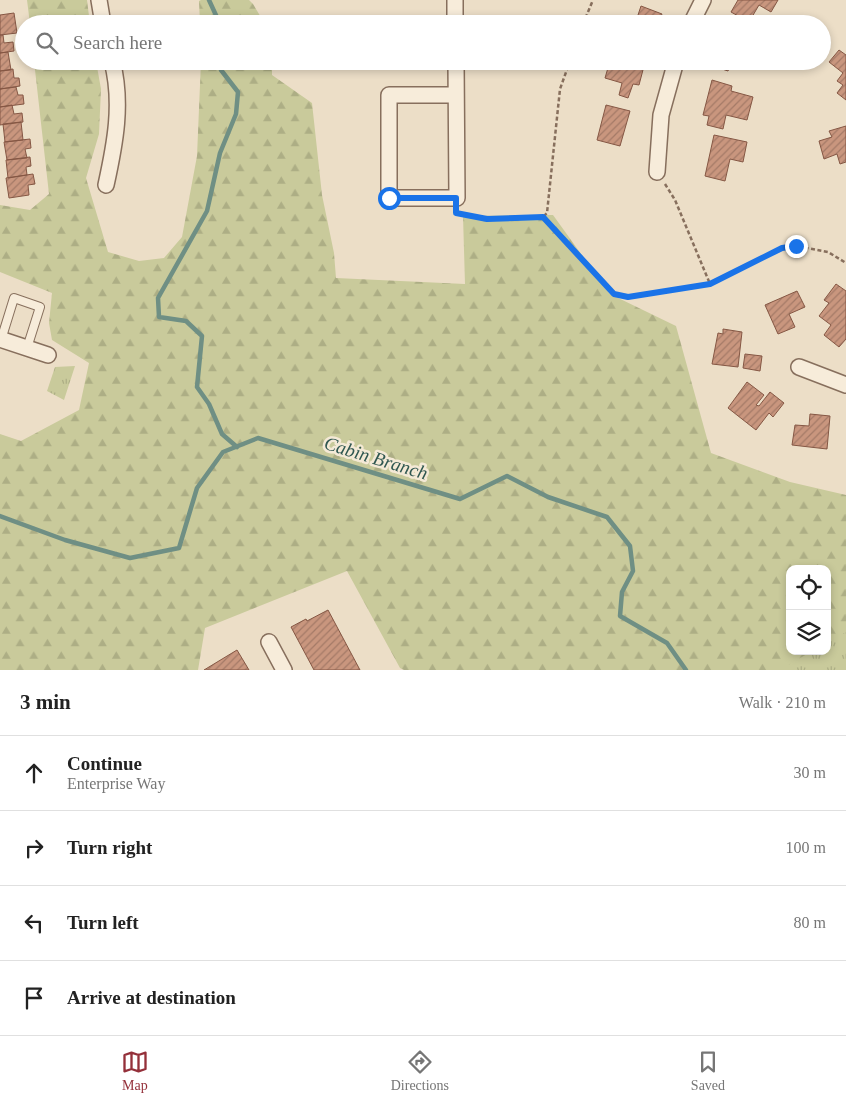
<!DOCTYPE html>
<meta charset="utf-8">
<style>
:root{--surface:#fff;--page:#f2f2f2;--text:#222;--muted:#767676;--line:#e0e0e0;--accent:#94303a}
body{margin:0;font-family:Georgia,serif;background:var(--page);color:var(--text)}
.controls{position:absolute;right:15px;bottom:15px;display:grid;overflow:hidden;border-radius:10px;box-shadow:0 2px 8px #0003}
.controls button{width:45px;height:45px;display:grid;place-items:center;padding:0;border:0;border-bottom:1px solid var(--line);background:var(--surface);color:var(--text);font:25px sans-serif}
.stop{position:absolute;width:15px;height:15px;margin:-11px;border:4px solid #1a73e8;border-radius:50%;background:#fff}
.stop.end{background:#1a73e8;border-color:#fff;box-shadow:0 1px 5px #0008}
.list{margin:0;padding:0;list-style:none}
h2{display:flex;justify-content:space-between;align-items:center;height:65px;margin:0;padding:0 20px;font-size:21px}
h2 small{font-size:16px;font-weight:400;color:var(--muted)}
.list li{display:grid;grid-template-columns:32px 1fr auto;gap:15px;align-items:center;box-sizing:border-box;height:75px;padding:0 20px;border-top:1px solid var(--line)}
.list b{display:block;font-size:19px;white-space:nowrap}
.list p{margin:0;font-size:16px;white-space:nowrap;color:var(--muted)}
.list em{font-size:16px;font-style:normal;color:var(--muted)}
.icon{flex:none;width:28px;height:28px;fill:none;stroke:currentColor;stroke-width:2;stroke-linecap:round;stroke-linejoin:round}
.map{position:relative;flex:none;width:846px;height:670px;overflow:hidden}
.search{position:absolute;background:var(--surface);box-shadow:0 2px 8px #0003;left:15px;right:15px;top:15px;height:55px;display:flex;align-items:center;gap:12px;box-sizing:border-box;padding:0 18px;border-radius:28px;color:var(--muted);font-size:19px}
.sheet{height:365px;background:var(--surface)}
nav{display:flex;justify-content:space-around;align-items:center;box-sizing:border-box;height:70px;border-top:1px solid var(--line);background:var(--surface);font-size:14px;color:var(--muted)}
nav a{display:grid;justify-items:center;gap:2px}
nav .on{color:var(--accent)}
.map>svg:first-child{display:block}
.forest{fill:url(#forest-firs);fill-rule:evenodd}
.park{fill:url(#park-tufts)}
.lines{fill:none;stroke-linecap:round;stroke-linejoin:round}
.stream{stroke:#6f8f84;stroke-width:4.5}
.building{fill:url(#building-hatch);stroke:#855744}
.lane-casing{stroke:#876f5d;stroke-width:10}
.street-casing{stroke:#876f5d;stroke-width:18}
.path{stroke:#876f5d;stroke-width:2.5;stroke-dasharray:4 2.5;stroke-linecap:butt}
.lane{stroke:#f7ecda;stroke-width:8}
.street{stroke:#f7ecda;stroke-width:15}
.route{stroke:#1a73e8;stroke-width:6}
.labels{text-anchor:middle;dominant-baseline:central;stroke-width:5;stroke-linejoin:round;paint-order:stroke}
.water-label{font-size:19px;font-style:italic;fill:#305751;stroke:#f4e9d6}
</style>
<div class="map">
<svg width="846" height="670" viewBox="0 0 846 670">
<defs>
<pattern id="forest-firs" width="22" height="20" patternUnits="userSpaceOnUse" patternTransform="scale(1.25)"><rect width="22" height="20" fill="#c9ca9b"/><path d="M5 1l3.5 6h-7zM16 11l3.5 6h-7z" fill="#adae85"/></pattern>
<pattern id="park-tufts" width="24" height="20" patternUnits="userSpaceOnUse" patternTransform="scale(1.25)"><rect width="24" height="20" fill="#c9ca9b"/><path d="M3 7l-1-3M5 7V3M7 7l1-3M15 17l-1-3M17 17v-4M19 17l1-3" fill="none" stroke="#adae85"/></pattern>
<pattern id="building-hatch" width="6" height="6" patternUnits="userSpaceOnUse" patternTransform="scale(1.25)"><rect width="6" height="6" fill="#c9967e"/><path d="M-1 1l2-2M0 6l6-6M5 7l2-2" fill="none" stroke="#a47a67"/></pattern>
</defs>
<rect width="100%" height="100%" fill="#ecdec7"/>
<path class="forest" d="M27 0H87L90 24H30Z
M201 0H249L253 4 265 24H200L199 1Z
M34 61H96L101 89 99 134 86 178 108 252 139 261 164 258 182 237 197 156 201 61H272V75L312 103 322 195 334 253 336 278 465 284 463 216 553 215 610 294 676 326 711 453 790 482 846 495V670H404L400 668 347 571 205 628 198 670H0V434L21 441 79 410 89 363 52 340 49 323 52 293 0 272V205L30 210 49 194ZM790 569H827V651H790Z"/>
<path class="park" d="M75 366 64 400 47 391 55 367Z
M846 632V670H780L812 651H827V643Z"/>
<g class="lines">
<path class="stream" d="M209 0 220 24
M226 61 221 70 238 92 236 114 220 153 207 211 158 298 159 317 186 321 202 336 197 387 209 404 222 434 237 447
M0 516 65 540 130 558 179 548 197 488 223 452 258 438 460 499 507 476 548 497 607 517 630 546 633 571 622 592 620 616 667 643 686 670"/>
</g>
<path class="building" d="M738 0H778L771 12 759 5 749 22 731 12Z
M641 6 662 14 658 24H635Z
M14 13 17 33 0 35V15Z
M0 35H3L4 43 13 42 14 51 0 53Z
M839 50 846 55V100L837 93 843 85 837 81 843 73 829 62Z
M8 52 11 70 0 71V53Z
M610 61H630L644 66 639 85 633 84 628 98 619 95 622 83 605 78Z
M715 61H732L728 71 713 66Z
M732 61H751L749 67Z
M13 69 14 78H19L20 86 0 89V71Z
M712 80 732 86 731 91 753 97 747 120 726 115 723 129 707 125 709 116 703 115Z
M16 87 18 95H23L24 104 0 107V89Z
M12 105 14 114 22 113 23 122 0 125V107Z
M606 105 630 111 620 146 597 140Z
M21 122 23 140 5 142 3 124Z
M846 126V162L840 164 837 154 824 159 819 141 832 137 829 131Z
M714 135 747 142 743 162 730 159 725 181 705 176Z
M30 139 31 148 25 149 27 158 7 160 4 142Z
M30 157 31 166 26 167 27 175 8 178 6 160Z
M33 174 35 184 28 185 29 195 9 198 6 178Z
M836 284 846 291V339L839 347 824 335 831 325 819 316 829 303 824 300Z
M797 291 805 307 789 314 795 327 778 334 765 305Z
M723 329 742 332 738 367 712 364 718 333 723 334Z
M745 354 762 356 760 371 743 368Z
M747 382 764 395 756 405 759 406 770 392 784 403 773 417 769 413 756 430 728 408Z
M810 414 830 416 827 449 792 445 795 425 809 426Z
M328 610 360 670H314L291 627 306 619 307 621Z
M237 650 249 670H204Z"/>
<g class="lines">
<defs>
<path id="lane" d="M1 340 14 298 40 307 27 348"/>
<path id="street" d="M99 0 103 24
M455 0V24
M691 24 703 0
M456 61 457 198H389V95H456
M657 172 661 115 676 61
M106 185C115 144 123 103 112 61
M0 339 48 355
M799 367 846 385
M269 642 284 670"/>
</defs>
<use href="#lane" class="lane-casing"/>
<use href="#street" class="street-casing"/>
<path class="path" d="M583 24 593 0
M665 184 675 200 710 284
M460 214 487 219 543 217 547 213 560 89 570 61
M543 217 614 294 628 297 710 284 782 248 796 246 828 252 846 263"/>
<use href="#lane" class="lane"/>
<use href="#street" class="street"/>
</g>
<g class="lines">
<path class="route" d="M389 198H456V213L487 219 543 217 614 294 628 297 710 284 782 248 796 246"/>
</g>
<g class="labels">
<g class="water-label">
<text transform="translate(376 458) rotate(17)">Cabin Branch</text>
</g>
</g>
</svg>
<div class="controls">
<button><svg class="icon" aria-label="locate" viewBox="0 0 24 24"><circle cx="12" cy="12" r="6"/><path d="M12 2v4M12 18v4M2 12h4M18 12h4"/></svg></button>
<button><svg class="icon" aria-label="layers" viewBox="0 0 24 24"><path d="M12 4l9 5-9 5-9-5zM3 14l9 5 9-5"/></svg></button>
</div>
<div class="stop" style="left:389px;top:198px"></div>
<div class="stop end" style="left:796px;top:246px"></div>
<div class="search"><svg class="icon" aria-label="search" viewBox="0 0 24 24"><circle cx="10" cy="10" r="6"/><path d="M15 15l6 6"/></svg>Search here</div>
</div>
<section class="sheet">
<h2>3 min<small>Walk · 210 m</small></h2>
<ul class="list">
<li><svg class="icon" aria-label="ahead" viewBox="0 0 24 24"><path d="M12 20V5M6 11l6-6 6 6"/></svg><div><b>Continue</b><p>Enterprise Way</p></div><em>30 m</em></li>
<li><svg class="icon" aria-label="right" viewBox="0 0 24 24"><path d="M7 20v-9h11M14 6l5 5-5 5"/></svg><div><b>Turn right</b></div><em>100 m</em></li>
<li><svg class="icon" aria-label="left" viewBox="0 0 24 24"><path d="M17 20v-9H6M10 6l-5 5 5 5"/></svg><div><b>Turn left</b></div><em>80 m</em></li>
<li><svg class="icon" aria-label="arrive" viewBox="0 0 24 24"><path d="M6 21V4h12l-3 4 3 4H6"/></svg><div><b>Arrive at destination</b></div></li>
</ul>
</section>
<nav>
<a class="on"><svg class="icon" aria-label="map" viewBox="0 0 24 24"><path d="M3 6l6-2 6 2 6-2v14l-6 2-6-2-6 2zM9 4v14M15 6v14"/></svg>Map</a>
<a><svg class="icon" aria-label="directions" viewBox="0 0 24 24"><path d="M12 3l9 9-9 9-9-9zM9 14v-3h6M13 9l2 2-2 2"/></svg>Directions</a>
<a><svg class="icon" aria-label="saved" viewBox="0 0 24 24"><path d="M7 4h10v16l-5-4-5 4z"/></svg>Saved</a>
</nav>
